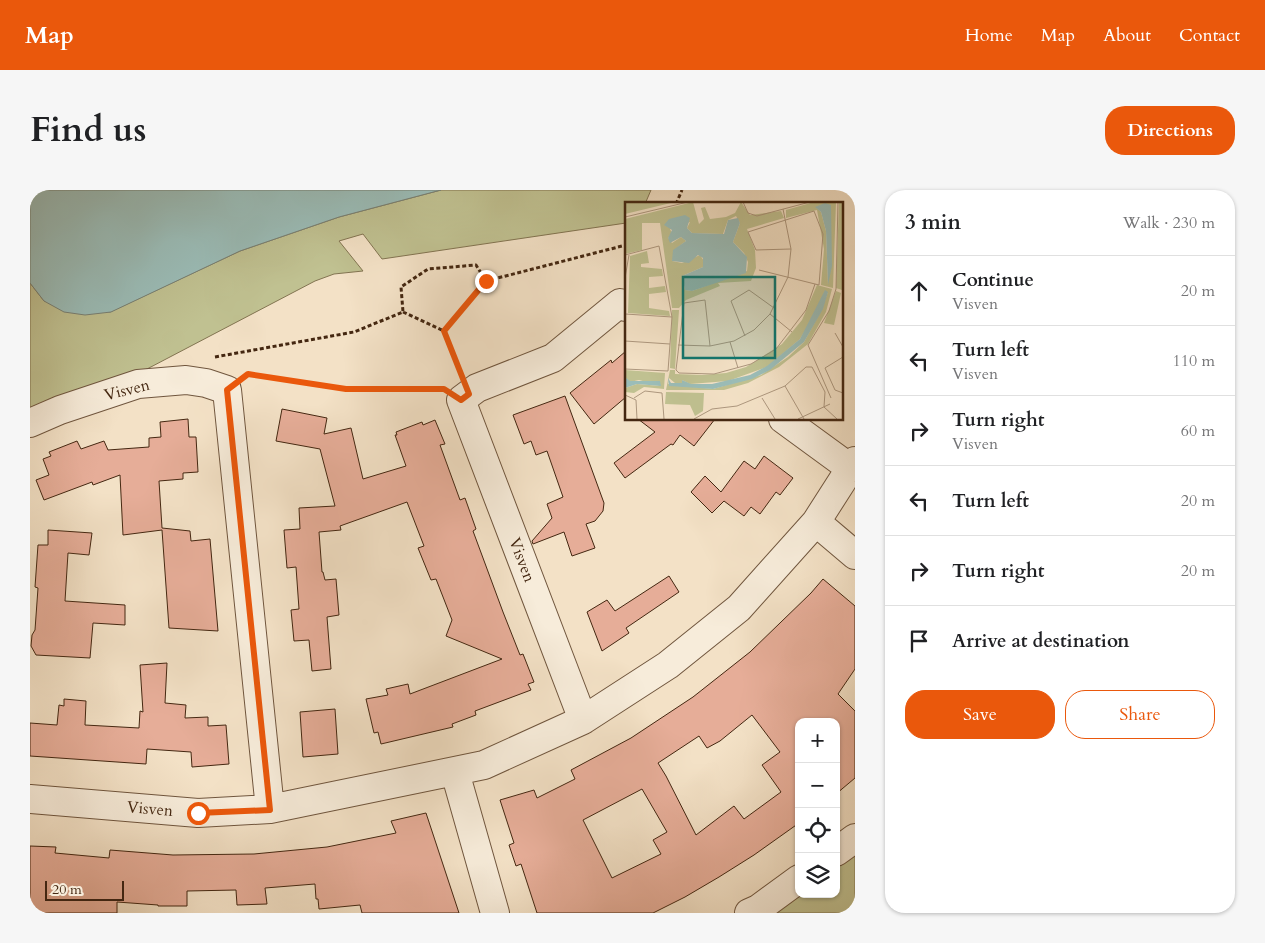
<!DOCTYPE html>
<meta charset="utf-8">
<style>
:root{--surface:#fff;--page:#f6f6f6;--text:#202124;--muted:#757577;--line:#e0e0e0;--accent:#ea580c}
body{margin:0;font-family:Cardo,serif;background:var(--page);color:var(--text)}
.controls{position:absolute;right:15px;bottom:15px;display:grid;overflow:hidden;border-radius:10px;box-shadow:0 1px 4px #0004}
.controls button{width:45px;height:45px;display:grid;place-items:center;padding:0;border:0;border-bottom:1px solid var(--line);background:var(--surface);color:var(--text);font:25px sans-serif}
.scale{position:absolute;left:15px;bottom:12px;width:79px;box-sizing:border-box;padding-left:5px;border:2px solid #442711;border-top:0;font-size:14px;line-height:18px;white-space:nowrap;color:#442711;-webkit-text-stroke:4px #f7ecda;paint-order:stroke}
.stop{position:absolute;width:15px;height:15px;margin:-11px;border:4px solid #ea580c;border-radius:50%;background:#fff}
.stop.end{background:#ea580c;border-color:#fff;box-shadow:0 1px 5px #0008}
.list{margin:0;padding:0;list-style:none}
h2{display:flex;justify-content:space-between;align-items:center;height:65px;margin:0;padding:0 20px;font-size:21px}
h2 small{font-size:16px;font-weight:400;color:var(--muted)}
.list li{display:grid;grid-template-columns:32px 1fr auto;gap:15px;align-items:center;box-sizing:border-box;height:70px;padding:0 20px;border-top:1px solid var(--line)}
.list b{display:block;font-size:19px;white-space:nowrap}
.list p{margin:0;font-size:16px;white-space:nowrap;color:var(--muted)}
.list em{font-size:16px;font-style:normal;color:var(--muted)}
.actions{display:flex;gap:10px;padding:15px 20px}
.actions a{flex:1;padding:11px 0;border:1px solid var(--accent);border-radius:20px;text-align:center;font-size:18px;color:var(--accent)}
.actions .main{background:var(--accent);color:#fff}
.icon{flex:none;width:28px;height:28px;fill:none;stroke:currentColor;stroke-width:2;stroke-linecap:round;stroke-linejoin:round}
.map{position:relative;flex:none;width:825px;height:723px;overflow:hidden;border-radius:20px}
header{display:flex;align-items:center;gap:30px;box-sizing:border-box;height:70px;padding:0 25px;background:var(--accent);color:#fff}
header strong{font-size:24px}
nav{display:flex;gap:28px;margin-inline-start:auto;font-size:18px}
.intro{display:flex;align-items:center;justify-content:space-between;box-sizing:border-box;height:120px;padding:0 30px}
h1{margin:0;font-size:35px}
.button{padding:12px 22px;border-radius:20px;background:var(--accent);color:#fff;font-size:18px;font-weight:700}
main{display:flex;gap:30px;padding:0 30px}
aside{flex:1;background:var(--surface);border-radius:20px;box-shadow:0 1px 4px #0004}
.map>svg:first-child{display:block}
.green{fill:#c0c191;stroke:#827451}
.water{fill:#9bbdb8;stroke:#788175}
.building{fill:#e6ad98;stroke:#442711;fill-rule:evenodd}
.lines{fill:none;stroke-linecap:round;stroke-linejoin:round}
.minor-casing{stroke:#70563e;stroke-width:30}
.path{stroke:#442711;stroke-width:3;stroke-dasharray:4 2.5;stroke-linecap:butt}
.minor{stroke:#f7ecda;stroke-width:28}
.route{stroke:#ea580c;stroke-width:6}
.labels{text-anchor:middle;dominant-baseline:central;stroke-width:4;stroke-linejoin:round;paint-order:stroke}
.street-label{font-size:16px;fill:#442711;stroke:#f7ecda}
.inset-road{fill:none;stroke:#ad977e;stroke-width:1}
.view{fill:#0f766e;fill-opacity:0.15;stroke:#0f766e;stroke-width:2.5}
.inset-edge{fill:none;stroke:#442711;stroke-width:2.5}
</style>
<header>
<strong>Map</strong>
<nav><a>Home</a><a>Map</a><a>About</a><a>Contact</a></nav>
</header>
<div class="intro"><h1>Find us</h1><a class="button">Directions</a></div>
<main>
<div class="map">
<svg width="825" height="723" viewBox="0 0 825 723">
<rect width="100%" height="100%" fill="#f3e1c6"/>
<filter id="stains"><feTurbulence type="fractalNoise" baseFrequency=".004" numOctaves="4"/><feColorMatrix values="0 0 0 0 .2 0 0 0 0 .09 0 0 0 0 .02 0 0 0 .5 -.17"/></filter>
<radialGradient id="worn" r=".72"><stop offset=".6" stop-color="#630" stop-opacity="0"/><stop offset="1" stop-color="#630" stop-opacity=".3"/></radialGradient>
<path class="green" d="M411 0H621L615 14H596V33L352 69 333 44 309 51 333 81 304 84 285 91 96 190 0 222V93L14 111 80 122 210 61 309 27Z
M825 654V723H731L769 704H806V668Z"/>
<path class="water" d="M0 0H411L309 27 210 61 81 122 55 125 34 122 14 111 0 93Z"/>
<path class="building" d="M596 161V207L564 234 540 203 581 170 582 173Z
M535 206 574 313 573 321 565 331 556 334 565 358 542 366 534 342 503 354 502 351 522 328 517 314 533 307 517 261 506 265 501 251 494 254 483 225Z
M252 219 297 228 294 244 321 238 333 289 376 276 365 245H367L366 242 392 232 393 235 405 230 415 254 410 255 430 310 435 308 446 339 443 341 473 422 490 465 493 464 504 492 498 494 501 500 445 521 446 525 422 534 423 537 351 554 348 542 344 543 336 509 358 505 356 499 378 494 380 504 472 469 416 446 422 430 406 389 401 390 388 358 394 356 377 312 310 336 311 340 289 342 292 382H293L295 390 306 389 309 425 297 427 301 479 282 481 279 450 264 451 261 420 269 419 266 377 257 378 254 340 270 339 269 318 305 316 290 259 246 251Z
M158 229 159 247H166L168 282 153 283V289L129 291 132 338 160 341 161 351 180 349 188 441 139 438 132 340 93 345 90 285 63 295 62 292 14 310 6 290 19 285 13 269 21 266 19 262 47 251 51 259 74 251 78 260 119 257V248L131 247 130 232Z
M608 229H685L664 256 650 245 643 255 641 254 595 288 584 273 625 242Z
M734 266 763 288 750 305 746 302 730 324 721 317 714 326 694 311 682 323 661 302 675 286 691 302 714 271 725 279Z
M18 340 62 343 59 365 38 363 35 411 95 415V435L63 433 60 468 6 465 1 456 2 445 5 440 8 398 5 397 8 355H18Z
M639 386 649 402 596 438 599 443 572 461 557 422 577 410 585 421Z
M793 389 825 416V479L808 504 825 521V588L806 604V532H769V633L724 665 689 687 655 707 623 723H507L491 674 486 676 479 655 484 653 470 610 504 600 507 608 545 589 541 580 601 548 663 507 720 462 781 403ZM722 525 750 562 732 575 751 602 714 629 704 616 666 645 636 586 628 573 669 546 677 558 690 551ZM612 599 637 642 623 650 631 664 582 688 553 630Z
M137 473 135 513 156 515 155 528 178 527V536L196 535 199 574 162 577 161 562 117 559 116 574 0 566V533L27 535 29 515 34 516V509L56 511 55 535 109 538 110 521 113 522 110 475Z
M305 519 308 564 273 567 270 522Z
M396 623 429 723H332L330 715 289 719 288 709H286L285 694 235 698 237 714 207 715 206 700 157 701V716H128V715L87 712V723H0V656L26 657 25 663 79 668 80 660 143 665 224 664 297 657 366 643 361 631Z"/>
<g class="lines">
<defs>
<path id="minor" d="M753 229 820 278
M0 233 30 220 108 194 156 190 176 193 197 200 240 619
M786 332 825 365
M553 530 431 210 447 198 523 168 590 113 596 117
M425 582 465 723
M0 609 168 623 240 619 454 575 553 530 638 475 709 418 786 332 825 271
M806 662 825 648
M719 723 728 719 769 689"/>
</defs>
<use href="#minor" class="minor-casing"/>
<path class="path" d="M646 14 652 0
M373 122 414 141
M185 167 324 142 373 122 371 97 398 79 446 75 456 91 596 55
M429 178 414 141 456 91
M218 184 316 199H409"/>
<use href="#minor" class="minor"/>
</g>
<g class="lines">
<path class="route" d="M168 623 240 620 197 200 218 184 316 199H414L431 210 439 204 414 141 456 91"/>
</g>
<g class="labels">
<g class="street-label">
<text transform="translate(97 200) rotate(-14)">Visven</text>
<text transform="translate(492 370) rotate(69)">Visven</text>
<text transform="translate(120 619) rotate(5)">Visven</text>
</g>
</g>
<g transform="translate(595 12)">
<rect width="218" height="218" fill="#f3e1c6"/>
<path d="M0 0H50L0 12ZM68 0 74 22 79 17 76 6 80 5 85 17 101 15 110 11 116 0 125 13 156 9 159 16 122 27 130 48 131 66 126 79 93 81 95 84 61 98 54 106H47L35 21H17V48L0 52V17ZM111 14 115 21 108 40 119 51 123 60 122 69 67 89 60 88 57 74 78 65 79 59 75 53 57 61 47 59 53 45 61 39 56 35 47 41 43 36 47 31 45 27 65 20 62 26 67 31 98 32 103 18ZM189 0H211L208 86 196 83 199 47 192 8 161 16V8ZM206 3 203 83 201 29 196 10 191 5ZM214 0H217V88L211 86ZM22 49 24 61 16 62V65L37 67 38 74 24 75V86L40 84 41 90 24 92V106L44 109 45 114 3 111 5 54ZM192 83 207 87 201 110 183 142 154 165 123 181 99 188H41L45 168H50V172L77 173 101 171 121 165 157 142 177 118ZM203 90 195 111 179 140 163 155 136 173 88 187 43 182 44 176 50 181H57V178L65 182 103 179 142 165 175 137ZM211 89 216 91 209 123 199 121ZM47 108H54L50 167 45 166ZM0 168 40 171 39 187 19 185 9 191 0 190V186L12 182 36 184 14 178 5 180 0 175ZM41 190 79 191 78 209 70 214 65 203 40 202Z" fill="#c0c191" fill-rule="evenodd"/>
<path d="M200 1 206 3 207 64 203 83 201 29 196 10 190 5ZM60 13 65 16 62 26 67 31 99 32 103 18 113 16 115 21 108 40 122 55 121 71 67 89 60 88 57 74 78 65V56L73 53 64 61 47 59 48 48 61 39 56 35 45 41 43 36 47 28 39 23 44 17ZM200 88 203 90 198 107 179 140 145 168 127 177 88 187 44 184 43 176 46 181H57V178L66 182H87L125 173 142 164 175 137ZM0 175 5 179H35L36 184 12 182 0 186Z" fill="#9bbdb8"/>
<path class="inset-road" d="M118 0 123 11 132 14 185 0M0 15 63 0M0 53 34 44 47 115 43 169 0 167M134 68 194 83 198 32 189 9 123 30 131 48 166 47M0 76 4 53M0 96V112M0 112 47 115M145 112 167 130M210 131 218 145M120 134 106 99 124 88 149 106M0 139 45 142M105 140 113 166M53 143 85 144 109 139 129 128 145 112 163 75 166 47 158 7M85 144 80 98 59 101 51 168 54 171 89 172 126 162 151 147 181 108 190 82M218 155 200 166 210 188 218 191M160 184 181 165H187L200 190 199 205 212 217M0 193 11 198 12 217M9 196 20 189 37 191 39 217M137 196 150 217M206 196 183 143 204 109 211 87 213 0M69 217 87 207 112 204 160 184 179 217M173 217 205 202"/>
<path class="view" d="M58 75H150V156H58Z"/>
<rect width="218" height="218" class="inset-edge"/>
</g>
<rect width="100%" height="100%" filter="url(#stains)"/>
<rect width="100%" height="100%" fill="url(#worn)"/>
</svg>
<div class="controls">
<button>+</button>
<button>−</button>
<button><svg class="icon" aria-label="locate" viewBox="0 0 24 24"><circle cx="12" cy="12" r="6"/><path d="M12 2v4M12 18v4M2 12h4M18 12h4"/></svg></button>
<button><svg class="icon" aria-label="layers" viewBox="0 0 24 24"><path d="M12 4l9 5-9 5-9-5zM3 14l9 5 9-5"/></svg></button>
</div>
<div class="scale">20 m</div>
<div class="stop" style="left:168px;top:623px"></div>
<div class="stop end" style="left:456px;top:91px"></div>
</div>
<aside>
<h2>3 min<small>Walk · 230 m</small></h2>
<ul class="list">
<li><svg class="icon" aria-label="ahead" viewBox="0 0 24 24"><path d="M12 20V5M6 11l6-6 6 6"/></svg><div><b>Continue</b><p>Visven</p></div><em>20 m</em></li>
<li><svg class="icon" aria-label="left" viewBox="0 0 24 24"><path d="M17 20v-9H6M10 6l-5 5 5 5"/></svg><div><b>Turn left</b><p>Visven</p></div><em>110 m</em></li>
<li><svg class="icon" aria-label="right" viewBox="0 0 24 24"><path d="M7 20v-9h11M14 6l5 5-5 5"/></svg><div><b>Turn right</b><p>Visven</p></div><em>60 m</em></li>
<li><svg class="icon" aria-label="left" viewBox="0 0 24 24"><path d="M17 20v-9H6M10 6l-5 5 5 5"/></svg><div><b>Turn left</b></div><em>20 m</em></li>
<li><svg class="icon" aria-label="right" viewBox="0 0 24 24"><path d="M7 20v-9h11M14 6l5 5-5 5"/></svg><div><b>Turn right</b></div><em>20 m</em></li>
<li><svg class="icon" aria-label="arrive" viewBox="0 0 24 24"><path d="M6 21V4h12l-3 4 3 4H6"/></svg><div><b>Arrive at destination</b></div></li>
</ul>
<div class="actions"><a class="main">Save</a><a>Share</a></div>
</aside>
</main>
